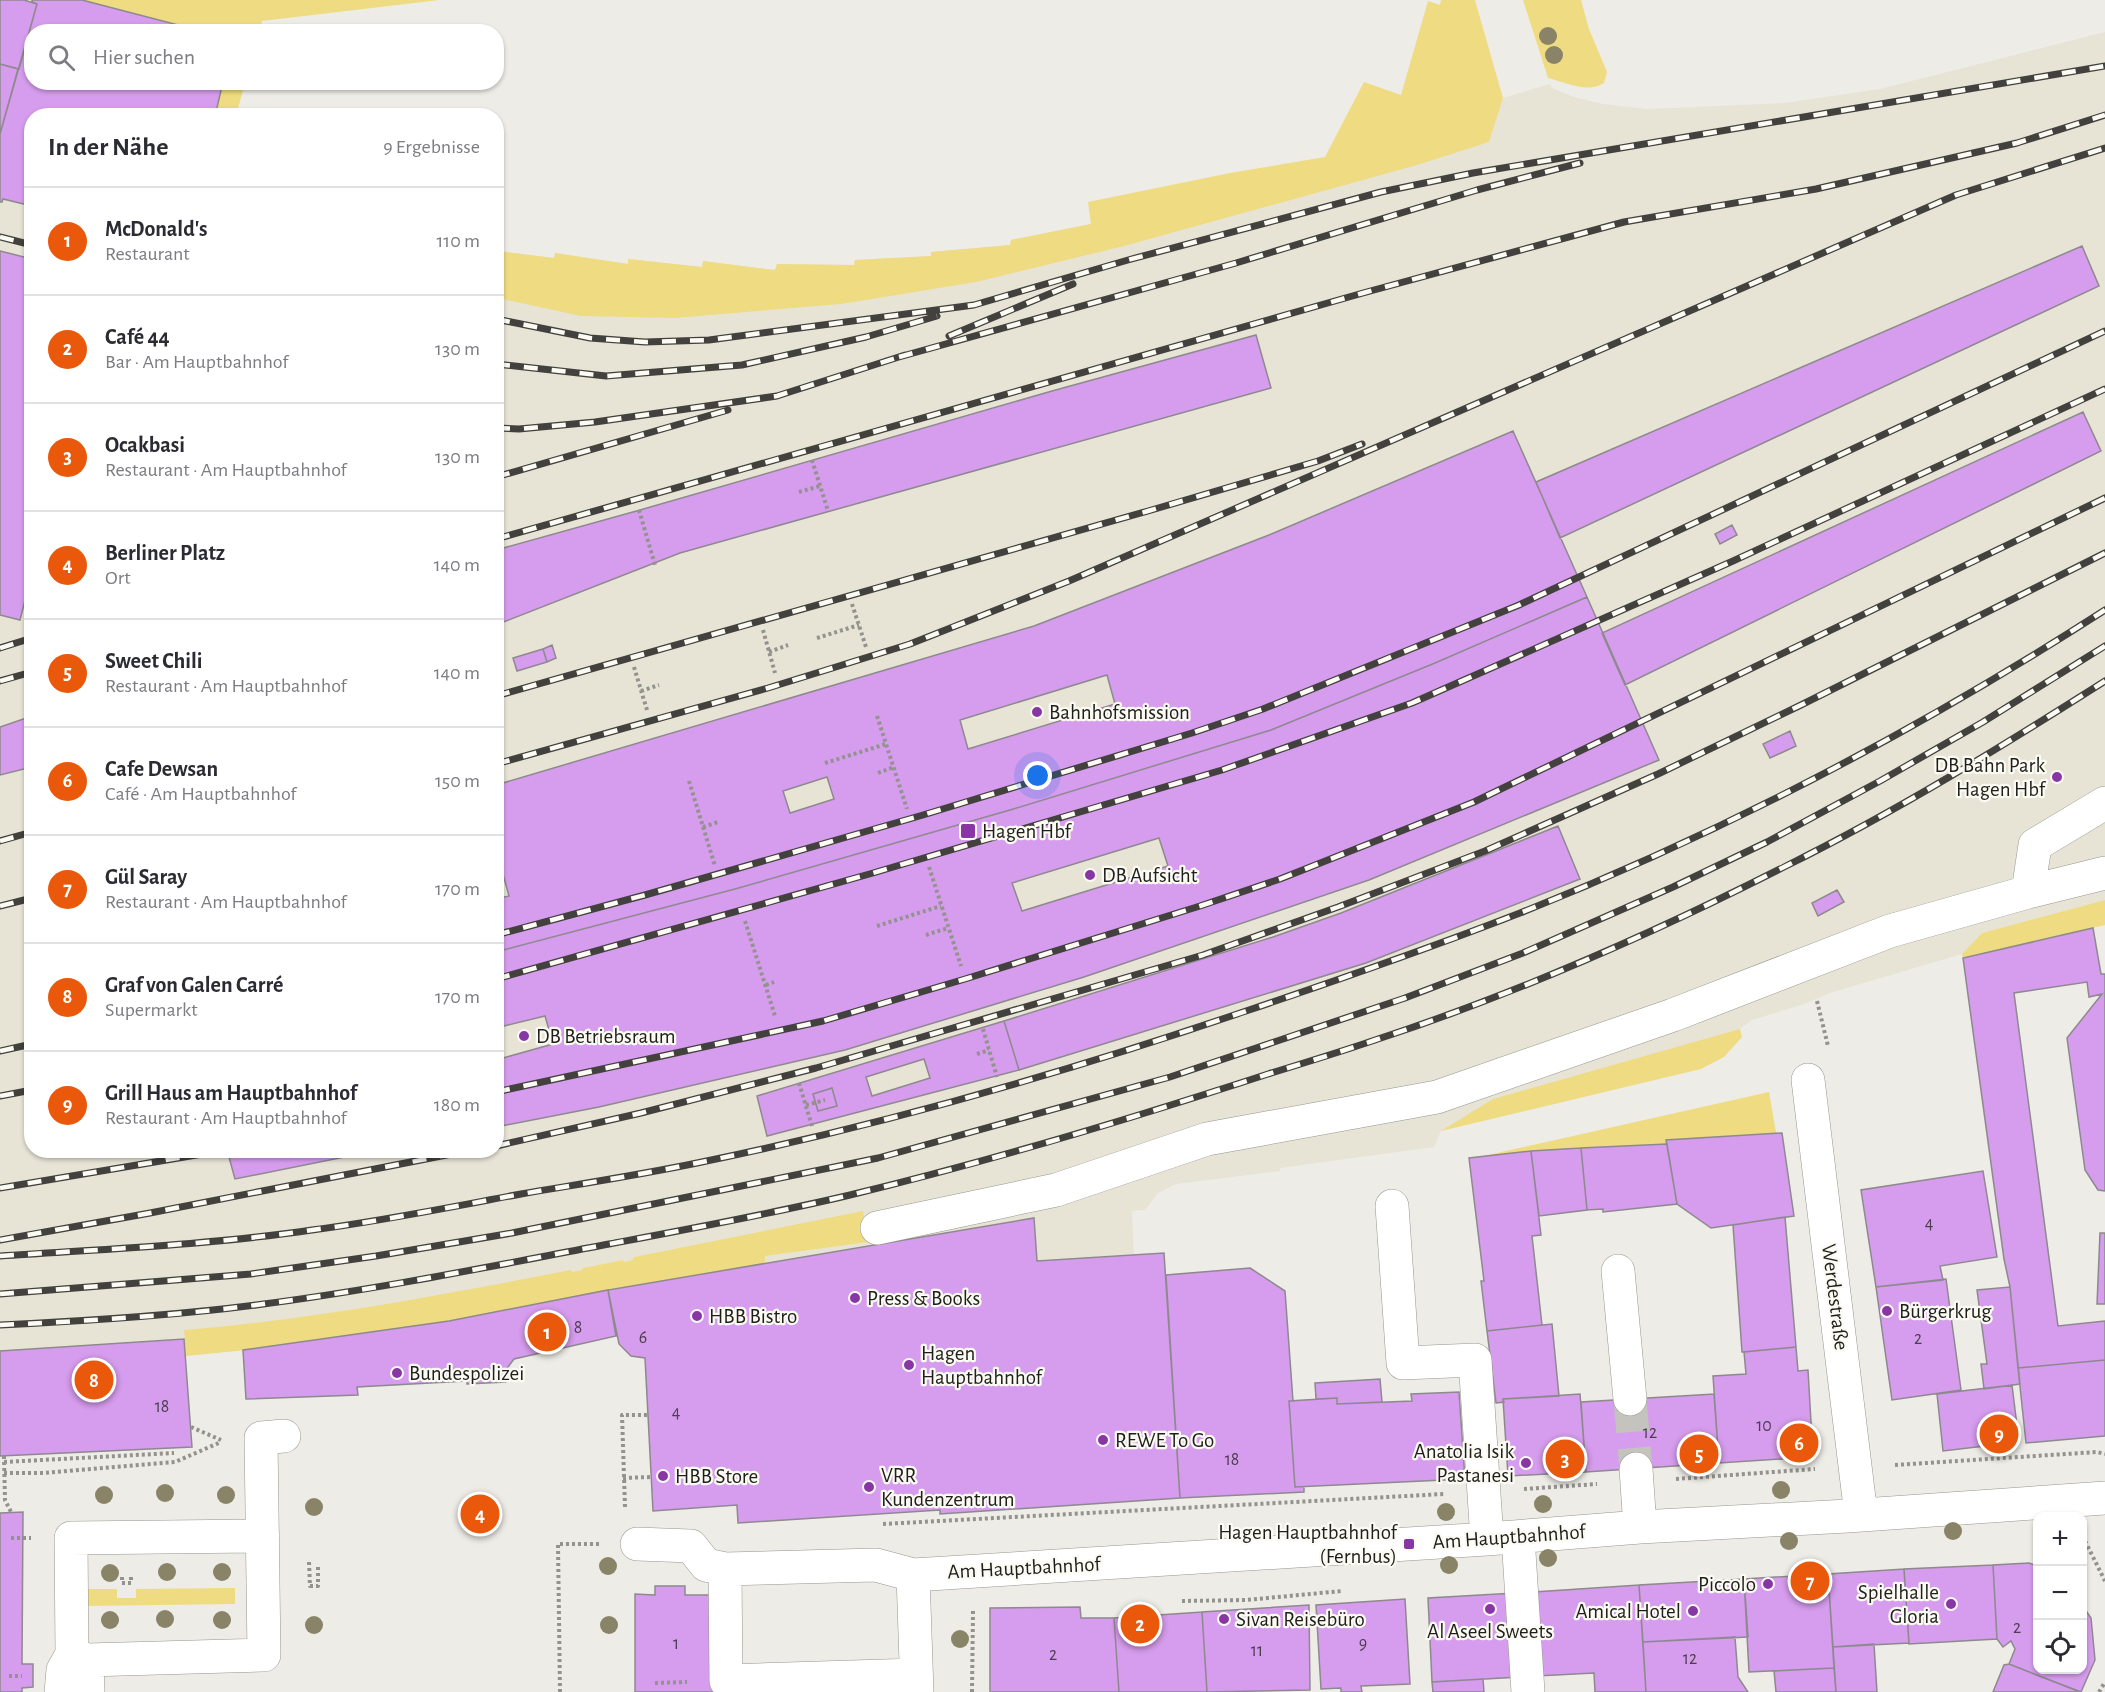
<!DOCTYPE html>
<html lang="de">
<meta charset="utf-8">
<style>
:root{--surface:#fff;--page:#f2f2f3;--text:#2b2b33;--muted:#7c7c81;--line:#e1e1e2;--accent:#ea580c}
body{margin:0;font-family:"Alegreya Sans",sans-serif;background:var(--page);color:var(--text)}
.controls{position:absolute;right:18px;bottom:18px;display:grid;overflow:hidden;border-radius:12px;box-shadow:0 2px 4px #0004}
.controls button{width:54px;height:54px;display:grid;place-items:center;padding:0;border:0;border-bottom:2px solid var(--line);background:var(--surface);color:var(--text);font:30px sans-serif}
.you{position:absolute;left:1038px;top:776px;width:21px;height:21px;margin:-15px;border:4px solid #fff;border-radius:50%;background:#1a73e8;box-shadow:0 0 0 9px #1a73e833}
.badge{display:grid;place-items:center;width:39px;height:39px;border-radius:50%;background:var(--accent);color:#fff;font-size:20px;font-weight:700}
.pin{position:absolute;translate:-50% -50%;border:3px solid #fff;box-shadow:0 2px 6px #0006}
.list{margin:0;padding:0;list-style:none}
h2{display:flex;justify-content:space-between;align-items:center;height:78px;margin:0;padding:0 24px;font-size:26px}
h2 small{font-size:20px;font-weight:400;color:var(--muted)}
.list li{display:grid;grid-template-columns:39px 1fr auto;gap:18px;align-items:center;box-sizing:border-box;height:108px;padding:0 24px;border-top:2px solid var(--line)}
.list b{display:block;font-size:22px;white-space:nowrap}
.list p{margin:0;font-size:20px;white-space:nowrap;color:var(--muted)}
.list em{font-size:20px;font-style:normal;color:var(--muted)}
.icon{flex:none;width:33px;height:33px;fill:none;stroke:currentColor;stroke-width:2;stroke-linecap:round;stroke-linejoin:round}
.map{position:relative;flex:none;width:2105px;height:1692px;overflow:hidden}
.search{position:absolute;background:var(--surface);box-shadow:0 2px 4px #0004;left:24px;top:24px;width:480px;height:66px;display:flex;align-items:center;gap:15px;box-sizing:border-box;padding:0 21px;border-radius:24px;color:var(--muted);font-size:22px}
.panel{position:absolute;background:var(--surface);box-shadow:0 2px 4px #0004;left:24px;top:108px;width:480px;height:1050px;border-radius:24px}
.map>svg:first-child{display:block}
.built{fill:#e7e4d6}
.green{fill:#efdb81}
.building{fill:#d69ced;stroke:#8d898e;stroke-width:1.5;fill-rule:evenodd}
.lines{fill:none;stroke-linecap:round;stroke-linejoin:round}
.minor-tunnel{stroke:#c4c3bd;stroke-width:33;stroke-dasharray:33 16;stroke-linecap:butt}
.minor-casing{stroke:#96958f;stroke-width:34}
.path{stroke:#93928e;stroke-width:4;stroke-dasharray:3 3;stroke-linecap:butt}
.minor{stroke:#fff;stroke-width:33}
.rail-casing{stroke:#42413e;stroke-width:7}
.rail{stroke:#fbfaf3;stroke-width:4.5;stroke-dasharray:14;stroke-linecap:butt}
.tree{fill:#898368}
.poi-dot{fill:#8936a5;stroke:#fbfaf3;stroke-width:2}
.labels{text-anchor:middle;dominant-baseline:central;stroke-width:4.5;stroke-linejoin:round;paint-order:stroke}
.number-label{font-size:18px;fill:#4c3e50}
.poi-label{font-size:21px;fill:#1e1e1b;stroke:#fbfaf3;text-anchor:start}
.street-label{font-size:21px;fill:#1e1e1b;stroke:#fbfaf3}
</style>
<div class="map">
<svg width="2105" height="1692" viewBox="0 0 2105 1692">
<rect width="100%" height="100%" fill="#eeece6"/>
<path class="built" d="M0 0H268L259 31 32 32V82L245 83 236 115 32 116V1150H496L497 251 554 258 555 253 628 264V259L702 267 703 261 775 270 777 264 854 265 855 260 931 256V252L1010 245 1011 240 1489 142 1503 98 1550 84 1552 88 1574 97 1603 104 1647 109 1784 103 1880 89 2105 32V900L1982 933 1962 954 1833 992 1804 1004 1752 1020 1740 1029 1441 1131 1434 1147 1280 1168V1171L1176 1184 1158 1193 1145 1210 1132 1211 1134 1255 1164 1253 1180 1498 940 1514V1510L738 1523 736 1505 653 1511 645 1358 631 1356 619 1344 608 1290 765 1265V1256L869 1242 863 1212 634 1257V1260L624 1262 623 1260 583 1268V1270L572 1272 391 1304 260 1324 185 1330 184 1339 0 1351Z"/>
<path class="green" d="M82 0H439L262 21 259 32 205 31Z
M1441 0H1475L1503 98 1489 142 1417 165 1124 246 976 282 841 304 674 318 581 316 497 298V251L554 258 555 253 628 264V259L702 267 703 261 775 270 777 264 854 265 855 260 931 256V252L1010 245 1011 240 1091 224 1088 202 1230 173 1325 157 1364 82 1401 95 1428 1 1440 5Z
M1523 0H1581L1589 29 1607 72 1604 83C1588 94 1565 82 1548 78Z
M223 83H245L236 115H215Z
M2105 900V925L1963 958 1962 954 1982 933Z
M1740 1029 1742 1037 1724 1057 1701 1069 1441 1131 1493 1099Z
M1769 1092 1777 1138 1470 1159Z
M863 1211 869 1242 765 1256V1265L608 1290 449 1321 256 1349 186 1356 184 1330C316 1319 441 1295 571 1270L572 1272 582 1270 583 1268 623 1260 624 1262 633 1260 634 1257Z
M235 1588V1604L85 1606V1589H117V1598H136V1589Z"/>
<path class="building" d="M0 0H24L37 4 19 69 0 64Z
M32 0H82L205 32H32V82H223L215 116H32V206L3 199 2 202H0V134L37 4 32 2Z
M0 64 18 69 0 134Z
M2082 246 2099 286 1560 538 1536 482Z
M0 251 32 259V573L20 620 0 615Z
M1256 335 1271 388 680 553 496 625V550L640 510 1052 391Z
M2083 412 2101 451 1625 685 1602 633Z
M1513 431 1587 597 1435 663 1271 730 1010 810 735 889 496 952V785L1034 626 1269 535Z
M1732 525 1737 535 1720 544 1715 534Z
M1587 597 1659 760 1369 880 1084 977 845 1050 599 1107 496 1127V952L735 889 1010 810 1271 730 1435 663Z
M552 645 556 658 547 662 543 649Z
M543 649 547 662 517 671 513 658Z
M1107 675 1115 704 968 749 960 720Z
M32 716V767L0 775V727Z
M1790 731 1796 746 1770 758 1763 744Z
M827 777 834 799 790 813 783 791Z
M1558 826 1580 879 1366 963 1019 1070 1004 1021 1273 937 1341 913Z
M1159 838 1168 866 1022 911 1012 883Z
M501 867 509 896 496 899V868Z
M1837 890 1844 902 1818 916 1812 903Z
M2093 928 2101 974H2105V1191L2098 1190 2085 1170 2067 1038 2102 994 2089 997 2087 982 2014 993 2058 1326 2105 1321V1360L2018 1368 2010 1287 2004 1259 1963 958Z
M545 1016 553 1044 496 1060V1028Z
M1004 1021 1019 1070 767 1136 757 1096ZM832 1088 837 1106 818 1111 813 1094Z
M924 1059 930 1078 872 1096 866 1077Z
M832 1088 837 1106 818 1111 813 1094Z
M1782 1133 1794 1216 1711 1228 1677 1204 1666 1140Z
M1667 1144 1677 1204 1603 1212V1209L1587 1210 1581 1148Z
M1581 1148 1587 1210 1539 1216 1531 1151Z
M227 1150H379L235 1179Z
M1531 1151 1541 1235 1532 1236 1542 1325 1487 1331 1481 1281H1484L1469 1158Z
M1983 1171 1997 1257 1940 1266 1943 1280 1876 1287 1861 1190Z
M1785 1217 1796 1347 1742 1352 1733 1225Z
M1034 1218 1037 1261 1164 1253 1180 1498 940 1514V1510L738 1523 737 1505 653 1511 645 1358 631 1356 619 1344 608 1290Z
M2100 1233H2105V1304H2097Z
M1250 1268 1285 1291 1293 1401H1289L1295 1487H1304V1492L1180 1498 1166 1275Z
M1946 1279 1961 1390 1892 1400 1876 1287Z
M2010 1287 2020 1384 1984 1389 1981 1364H1987L1977 1290Z
M608 1290 616 1336 514 1359 505 1371 506 1382 467 1384V1381L357 1387 358 1395 246 1399 243 1350 449 1321Z
M1552 1324 1559 1396 1503 1399 1504 1402 1496 1403 1487 1331Z
M184 1339 192 1447 0 1456V1351Z
M1796 1347 1798 1371 1808 1370 1813 1457 1719 1463 1713 1376 1746 1374 1744 1352Z
M2105 1360V1436L2026 1443 2018 1368Z
M1380 1379 1382 1402 1337 1404V1398L1316 1399 1315 1383Z
M2012 1385 2019 1442 1943 1451 1937 1394Z
M1459 1392 1465 1479 1295 1487 1289 1401 1337 1398V1404L1412 1401 1411 1394Z
M1580 1394 1586 1472 1508 1476 1503 1399Z
M1714 1394 1719 1463 1586 1472 1581 1402Z
M23 1512 22 1664H33V1687L22 1688V1692H0V1513Z
M2029 1563 2038 1566V1670H2082V1605L2091 1618 2095 1660 2081 1692 2009 1664 2015 1649 2011 1641 2003 1647 1997 1639 1993 1565Z
M1993 1565 1997 1639 1909 1644 1904 1569Z
M1904 1569 1909 1643 1833 1647 1828 1574Z
M1828 1574 1834 1668 1749 1672 1744 1579Z
M1744 1579 1748 1637 1643 1642 1639 1585Z
M1639 1585 1646 1692H1595L1594 1673 1537 1676 1534 1592Z
M655 1586H685V1595H717L718 1692H635V1594L655 1595Z
M1515 1593 1520 1677 1432 1682 1428 1598Z
M1405 1599 1410 1684 1361 1686 1362 1692H1341V1688L1321 1689 1316 1605Z
M1309 1605 1310 1690 1207 1692 1202 1612Z
M1080 1607 1081 1618H1114L1119 1692H990V1608Z
M1202 1612 1207 1692H1119L1114 1618Z
M1735 1637 1738 1677 1748 1692H1646L1643 1642Z
M1874 1644 1877 1692H1836L1833 1647Z
M2009 1664 2080 1692H1993L2004 1665Z
M1834 1668 1836 1692H1776L1774 1671Z
M1483 1679 1484 1692H1433L1432 1682Z"/>
<g class="lines">
<path class="minor-tunnel" d="M1630 1399 1636 1469"/>
<defs>
<path id="minor" d="M2028 892 2035 845 2105 803
M1808 1080 1861 1515
M1392 1206 1403 1363 1475 1360 1487 1539
M877 1228 1056 1190 1207 1139 1437 1097 1673 1015 1890 931 2028 892 2105 873
M1618 1271 1630 1399
M1636 1469 1640 1527
M1518 1537 1528 1692
M637 1544 691 1546 706 1565 725 1569 876 1565 913 1575 1487 1539 1640 1527 1848 1516 2105 1498
M725 1569 726 1681 916 1675
M913 1575 917 1692
M87 1660 72 1654 71 1538 263 1536
M61 1692 63 1670 72 1654
M88 1692 87 1660 264 1655 261 1438 284 1436"/>
</defs>
<use href="#minor" class="minor-casing"/>
<path class="path" d="M812 460 828 511
M799 492 820 486
M639 510 655 565
M852 604 866 647
M763 630 775 673
M817 638 859 625
M769 652 788 645
M634 667 647 710
M641 691 659 685
M877 716 907 809
M825 763 886 744
M878 773 894 767
M689 781 715 866
M703 827 718 822
M929 867 961 966
M745 921 775 1016
M877 926 941 906
M926 935 948 928
M766 985 774 982
M1817 1001 1828 1046
M983 1029 997 1077
M977 1054 989 1050
M799 1083 812 1126
M806 1105 825 1100
M191 1427 221 1440
M4 1456 5 1500 11 1512
M4 1462 174 1453
M1895 1465 2097 1452 2105 1454
M4 1473H44L175 1462 221 1442
M623 1478 651 1477
M1676 1479 1815 1469
M1524 1489 1597 1484
M625 1507 622 1415H648
M883 1524 1444 1494
M11 1538H31
M2085 1541 2105 1581
M309 1562 310 1586H318V1565
M122 1577V1583H131V1576
M1182 1601 1246 1600 1342 1591
M9 1676H22
M655 1683 687 1682
M560 1692 558 1544H599
M972 1692 973 1611
M2099 1692 2105 1682"/>
<use href="#minor" class="minor"/>
<defs>
<path id="rail" d="M0 237 32 245
M496 319 590 338 645 342 709 340 974 305 1128 260 1381 192 1473 173 2105 66
M949 336 1073 284
M899 357 1236 263 1477 190 1580 163
M496 364 606 376 742 365 866 337 937 316
M496 428 519 429 595 422 777 396 905 355
M496 477 728 410
M496 539 1363 293 1624 222 1816 189 2017 143 2105 115
M0 648 32 638
M0 681 32 672
M496 696 1148 511 1318 461 1362 444
M496 764 768 688 910 644 1069 581 1956 195 2105 148
M0 841 32 832
M0 906 32 898
M496 935 645 895 923 815 1192 733 1263 709 1519 605 2105 331
M496 979 873 873 1222 770 1412 703 1733 561 2105 389
M0 1051 32 1044
M496 1092 823 1021 965 979 1200 906 1280 879 1474 802 2105 498
M0 1096 32 1090
M496 1146 641 1113 816 1068 1203 955 1338 907 1485 851 1658 774 1801 705 2105 553
M0 1188 226 1150
M0 1240 150 1213 472 1150
M0 1256C104 1249 209 1245 312 1230 382 1221 451 1207 521 1194 580 1184 639 1175 697 1163 883 1125 1067 1072 1246 1011 1338 980 1430 948 1520 913 1724 832 1920 729 2105 610
M0 1294 251 1274 376 1256 512 1233 878 1158 1170 1077 1405 998 1523 953 1673 887 1767 842 1880 781 1983 722 2105 646
M0 1325C86 1321 171 1316 256 1305 375 1290 492 1266 609 1244 689 1229 770 1214 850 1195 991 1161 1130 1119 1268 1074 1304 1063 1340 1052 1375 1040 1516 994 1654 933 1786 866 1897 811 2001 747 2105 681"/>
</defs>
<use href="#rail" class="rail-casing"/>
<use href="#rail" class="rail"/>
</g>
<g class="tree">
<circle cx="1548" cy="36" r="9"/>
<circle cx="1554" cy="55" r="9"/>
<circle cx="1781" cy="1490" r="9"/>
<circle cx="165" cy="1493" r="9"/>
<circle cx="104" cy="1495" r="9"/>
<circle cx="226" cy="1495" r="9"/>
<circle cx="1543" cy="1504" r="9"/>
<circle cx="314" cy="1507" r="9"/>
<circle cx="1446" cy="1512" r="9"/>
<circle cx="1953" cy="1531" r="9"/>
<circle cx="1789" cy="1541" r="9"/>
<circle cx="1548" cy="1558" r="9"/>
<circle cx="1449" cy="1565" r="9"/>
<circle cx="608" cy="1566" r="9"/>
<circle cx="167" cy="1572" r="9"/>
<circle cx="222" cy="1572" r="9"/>
<circle cx="110" cy="1573" r="9"/>
<circle cx="165" cy="1619" r="9"/>
<circle cx="110" cy="1620" r="9"/>
<circle cx="222" cy="1620" r="9"/>
<circle cx="314" cy="1625" r="9"/>
<circle cx="609" cy="1625" r="9"/>
<circle cx="960" cy="1639" r="9"/>
</g>
<g class="poi-dot">
<circle cx="1037" cy="712" r="6"/>
<circle cx="2057" cy="777" r="6"/>
<rect x="960" y="823" width="16" height="16" rx="3"/>
<circle cx="1090" cy="875" r="6"/>
<circle cx="524" cy="1036" r="6"/>
<circle cx="855" cy="1298" r="6"/>
<circle cx="1887" cy="1311" r="6"/>
<circle cx="697" cy="1316" r="6"/>
<circle cx="909" cy="1365" r="6"/>
<circle cx="397" cy="1373" r="6"/>
<circle cx="1103" cy="1440" r="6"/>
<circle cx="1526" cy="1463" r="6"/>
<circle cx="663" cy="1476" r="6"/>
<circle cx="869" cy="1487" r="6"/>
<rect x="1403" y="1538" width="12" height="12" rx="3"/>
<circle cx="1768" cy="1584" r="6"/>
<circle cx="1951" cy="1604" r="6"/>
<circle cx="1490" cy="1609" r="6"/>
<circle cx="1693" cy="1611" r="6"/>
<circle cx="1224" cy="1619" r="6"/>
</g>
<g class="labels">
<g class="number-label">
<text x="1929" y="1224">4</text>
<text x="578" y="1328">8</text>
<text x="643" y="1338">6</text>
<text x="1918" y="1339">2</text>
<text x="162" y="1407">18</text>
<text x="676" y="1413">4</text>
<text x="1764" y="1426">10</text>
<text x="1650" y="1433">12</text>
<text x="1232" y="1460">18</text>
<text x="2017" y="1628">2</text>
<text x="676" y="1644">1</text>
<text x="1363" y="1644">9</text>
<text x="1257" y="1651">11</text>
<text x="1053" y="1655">2</text>
<text x="1690" y="1659">12</text>
</g>
<g class="poi-label">
<text x="1049" y="712">Bahnhofsmission</text>
<text x="2045" y="765" text-anchor="end">DB Bahn Park<tspan x="2045" dy="24">Hagen Hbf</tspan></text>
<text x="982" y="831">Hagen Hbf</text>
<text x="1102" y="875">DB Aufsicht</text>
<text x="536" y="1036">DB Betriebsraum</text>
<text x="867" y="1298">Press &amp; Books</text>
<text x="1899" y="1311">Bürgerkrug</text>
<text x="709" y="1316">HBB Bistro</text>
<text x="921" y="1353">Hagen<tspan x="921" dy="24">Hauptbahnhof</tspan></text>
<text x="409" y="1373">Bundespolizei</text>
<text x="1115" y="1440">REWE To Go</text>
<text x="1514" y="1451" text-anchor="end">Anatolia Isik<tspan x="1514" dy="24">Pastanesi</tspan></text>
<text x="881" y="1475">VRR<tspan x="881" dy="24">Kundenzentrum</tspan></text>
<text x="675" y="1476">HBB Store</text>
<text x="1397" y="1532" text-anchor="end">Hagen Hauptbahnhof<tspan x="1397" dy="24">(Fernbus)</tspan></text>
<text x="1756" y="1584" text-anchor="end">Piccolo</text>
<text x="1939" y="1592" text-anchor="end">Spielhalle<tspan x="1939" dy="24">Gloria</tspan></text>
<text x="1681" y="1611" text-anchor="end">Amical Hotel</text>
<text x="1236" y="1619">Sivan Reisebüro</text>
<text x="1490" y="1631" text-anchor="middle">Al Aseel Sweets</text>
</g>
<g class="street-label">
<text transform="translate(1835 1297) rotate(83)">Werdestraße</text>
<text transform="translate(1509 1537) rotate(-4)">Am Hauptbahnhof</text>
<text transform="translate(1024 1568) rotate(-3)">Am Hauptbahnhof</text>
</g>
</g>
</svg>
<div class="controls">
<button>+</button>
<button>−</button>
<button><svg class="icon" aria-label="locate" viewBox="0 0 24 24"><circle cx="12" cy="12" r="6"/><path d="M12 2v4M12 18v4M2 12h4M18 12h4"/></svg></button>
</div>
<div class="you"></div>
<div class="pin badge" style="left:547px;top:1332px">1</div>
<div class="pin badge" style="left:1140px;top:1624px">2</div>
<div class="pin badge" style="left:1565px;top:1459px">3</div>
<div class="pin badge" style="left:480px;top:1514px">4</div>
<div class="pin badge" style="left:1699px;top:1454px">5</div>
<div class="pin badge" style="left:1799px;top:1443px">6</div>
<div class="pin badge" style="left:1810px;top:1581px">7</div>
<div class="pin badge" style="left:94px;top:1380px">8</div>
<div class="pin badge" style="left:1999px;top:1434px">9</div>
<div class="search"><svg class="icon" aria-label="search" viewBox="0 0 24 24"><circle cx="10" cy="10" r="6"/><path d="M15 15l6 6"/></svg>Hier suchen</div>
<section class="panel">
<h2>In der Nähe<small>9 Ergebnisse</small></h2>
<ul class="list">
<li><span class="badge">1</span><div><b>McDonald's</b><p>Restaurant</p></div><em>110 m</em></li>
<li><span class="badge">2</span><div><b>Café 44</b><p>Bar · Am Hauptbahnhof</p></div><em>130 m</em></li>
<li><span class="badge">3</span><div><b>Ocakbasi</b><p>Restaurant · Am Hauptbahnhof</p></div><em>130 m</em></li>
<li><span class="badge">4</span><div><b>Berliner Platz</b><p>Ort</p></div><em>140 m</em></li>
<li><span class="badge">5</span><div><b>Sweet Chili</b><p>Restaurant · Am Hauptbahnhof</p></div><em>140 m</em></li>
<li><span class="badge">6</span><div><b>Cafe Dewsan</b><p>Café · Am Hauptbahnhof</p></div><em>150 m</em></li>
<li><span class="badge">7</span><div><b>Gül Saray</b><p>Restaurant · Am Hauptbahnhof</p></div><em>170 m</em></li>
<li><span class="badge">8</span><div><b>Graf von Galen Carré</b><p>Supermarkt</p></div><em>170 m</em></li>
<li><span class="badge">9</span><div><b>Grill Haus am Hauptbahnhof</b><p>Restaurant · Am Hauptbahnhof</p></div><em>180 m</em></li>
</ul>
</section>
</div>
